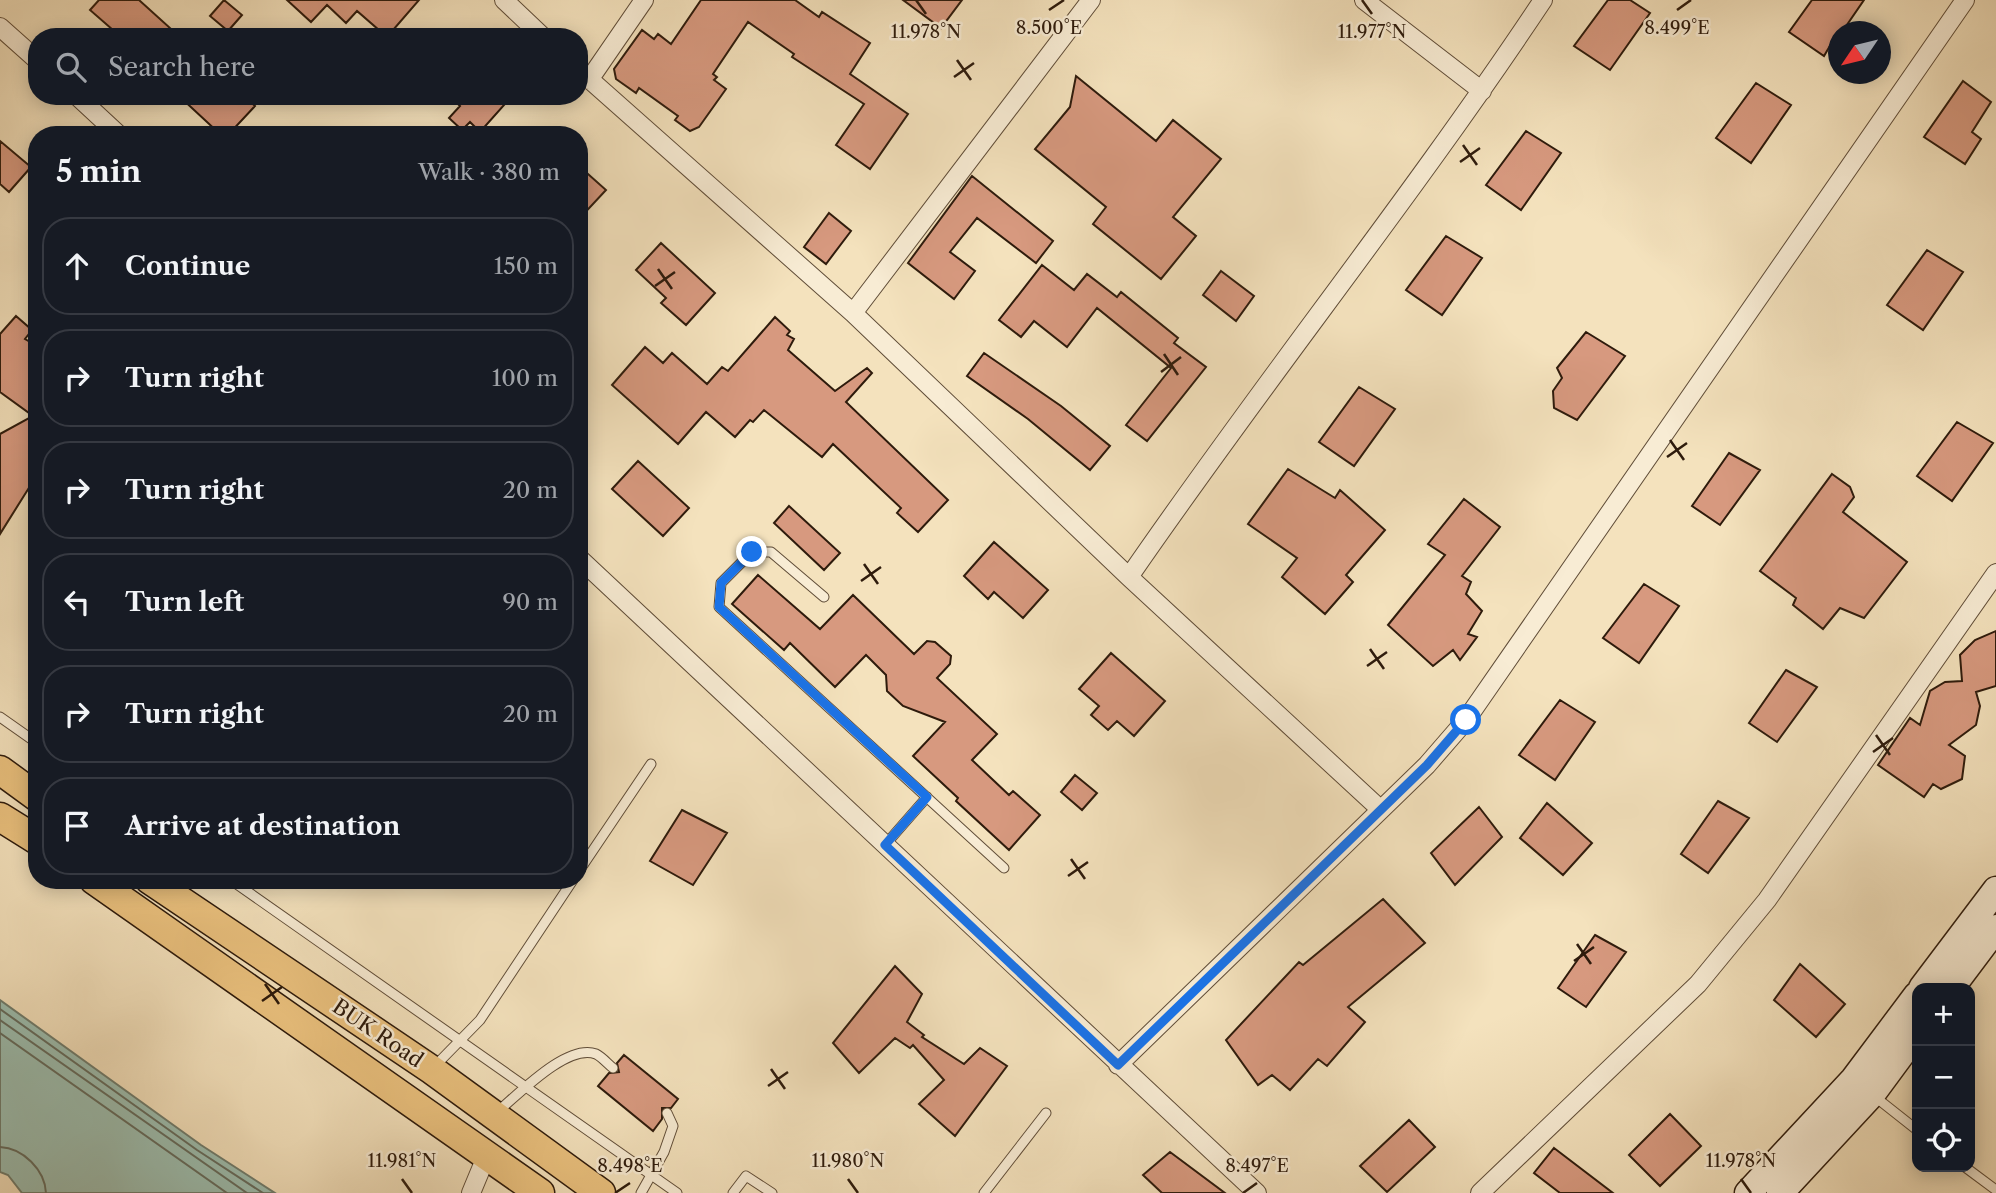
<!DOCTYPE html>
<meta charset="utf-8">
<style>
:root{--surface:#171b24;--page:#242831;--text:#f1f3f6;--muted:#9ea1a6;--line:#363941}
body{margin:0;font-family:"Libre Caslon Text",serif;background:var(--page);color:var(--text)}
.controls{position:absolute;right:21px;bottom:21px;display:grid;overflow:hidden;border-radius:14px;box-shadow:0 4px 18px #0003}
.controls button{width:63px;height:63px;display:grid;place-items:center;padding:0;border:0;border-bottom:2px solid var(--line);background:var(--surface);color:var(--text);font:35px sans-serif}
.compass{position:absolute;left:1828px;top:21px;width:63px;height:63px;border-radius:50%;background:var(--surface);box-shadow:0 4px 18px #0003;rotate:235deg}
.stop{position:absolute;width:21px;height:21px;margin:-16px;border:5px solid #1a73e8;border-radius:50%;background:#fff}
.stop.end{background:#1a73e8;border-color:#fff;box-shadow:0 2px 7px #0008}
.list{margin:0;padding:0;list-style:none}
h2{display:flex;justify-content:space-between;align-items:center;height:91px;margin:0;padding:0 28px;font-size:30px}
h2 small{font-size:23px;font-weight:400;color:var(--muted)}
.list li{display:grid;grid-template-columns:46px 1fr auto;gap:21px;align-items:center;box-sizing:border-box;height:98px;margin:0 14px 14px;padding:0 14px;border:2px solid var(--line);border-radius:28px}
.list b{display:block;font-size:26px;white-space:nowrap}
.list em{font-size:23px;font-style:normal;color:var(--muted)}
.icon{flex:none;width:38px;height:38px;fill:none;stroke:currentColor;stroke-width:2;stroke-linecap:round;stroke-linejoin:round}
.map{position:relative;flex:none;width:1996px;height:1193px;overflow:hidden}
.search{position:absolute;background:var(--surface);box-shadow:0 4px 18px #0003;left:28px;top:28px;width:560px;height:77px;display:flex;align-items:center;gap:18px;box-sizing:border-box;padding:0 24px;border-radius:28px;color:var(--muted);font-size:26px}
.panel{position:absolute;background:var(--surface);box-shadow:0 4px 18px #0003;left:28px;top:126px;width:560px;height:763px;border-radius:28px}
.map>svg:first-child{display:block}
.water{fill:#9cbeb0;stroke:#707d6e;stroke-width:2}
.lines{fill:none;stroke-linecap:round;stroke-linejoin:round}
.shore{stroke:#656c5e;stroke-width:2}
.building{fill:#d7997f;stroke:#2e1b0c;stroke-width:2}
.service-casing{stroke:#604d38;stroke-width:11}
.minor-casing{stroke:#604d38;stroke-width:20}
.secondary-casing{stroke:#2e1b0c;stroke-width:29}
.primary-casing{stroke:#2e1b0c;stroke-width:31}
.service{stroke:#f8ecd4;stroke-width:9}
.minor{stroke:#f8ecd4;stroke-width:18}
.secondary{stroke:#f8ecd4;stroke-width:26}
.primary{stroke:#eac17e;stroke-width:28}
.route{stroke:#1a73e8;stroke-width:9}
.ticks{fill:none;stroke:#2e1b0c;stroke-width:2.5}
.labels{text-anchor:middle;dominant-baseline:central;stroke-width:5;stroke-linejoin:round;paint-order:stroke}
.street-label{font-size:21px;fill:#2e1b0c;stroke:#f8ecd4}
.ticks-label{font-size:18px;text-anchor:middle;fill:#2e1b0c;stroke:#f8ecd4;stroke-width:5;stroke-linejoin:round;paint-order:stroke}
</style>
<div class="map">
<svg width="1996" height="1193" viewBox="0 0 1996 1193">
<rect width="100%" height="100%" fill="#f4e2bd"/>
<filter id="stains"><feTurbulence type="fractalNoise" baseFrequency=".00286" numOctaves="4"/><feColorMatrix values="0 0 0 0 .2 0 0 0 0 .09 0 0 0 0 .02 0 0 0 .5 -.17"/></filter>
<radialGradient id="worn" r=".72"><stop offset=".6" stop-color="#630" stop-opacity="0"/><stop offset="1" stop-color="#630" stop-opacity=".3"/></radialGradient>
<path class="water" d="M0 1000 201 1145 275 1193H22L8 1175 0 1172Z"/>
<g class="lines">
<path class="shore" d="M0 1009 197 1150 263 1193
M0 1020 247 1193
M0 1033 227 1193
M0 1147C23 1148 45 1170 46 1193"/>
</g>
<path class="building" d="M99 0H139L170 28 162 37H121L90 10Z
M224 0 242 15 228 31 210 16Z
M287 0H419L387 37 357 11 346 23 327 5 311 22Z
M701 0H795L819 17 822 12 870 43 850 74 908 114 870 169 836 145 864 104 792 57 794 54 748 22 713 74 717 77 714 80 726 89 699 127 690 131 675 120 678 116 639 88 636 93 616 79 614 69 642 30 654 39 658 34 671 44Z
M903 0H962L941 28Z
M1608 0H1630L1650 13 1610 70 1574 46Z
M1812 0H1864L1842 32H1838L1824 56 1789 32Z
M1076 76 1156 141 1173 120 1221 159 1173 217 1196 236 1161 279 1093 224 1106 207 1035 149 1070 107Z
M1963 81 1991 102 1972 132 1981 139 1965 164 1924 137Z
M1756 83 1791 105 1751 163 1716 138Z
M179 96H245L255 106 228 135H221Z
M450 96H512L480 132 470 122 462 130 449 118 460 106Z
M1526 131 1561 153 1521 210 1486 185Z
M0 141 31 167 9 192 0 184Z
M579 166 606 190 579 219Z
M972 176 1053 241 1036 263 977 218 950 252 975 271 954 299 908 263Z
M829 213 851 231 826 264 804 247Z
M1446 236 1482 258 1442 315 1406 290Z
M661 243 715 293 686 325 661 303 666 298 636 270Z
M1927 250 1963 272 1923 330 1887 305Z
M1042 265 1074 290 1087 274 1117 297 1121 292 1178 338 1174 343 1206 367 1147 441 1126 425 1171 368 1097 308 1067 347 1034 321 1021 337 999 320Z
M1221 271 1254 296 1236 321 1203 295Z
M16 316 32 330 25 339 37 346V475L0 534V434L33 416 0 392V334Z
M775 317 790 331 787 335 794 339 788 350 835 391 867 368 872 373 846 402 948 500 918 532 897 513 901 508 833 444 822 457 764 410 753 422 750 420 735 437 706 412 678 444 612 385 645 347 663 363 672 353 707 384 722 367 728 371Z
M1586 332 1625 356 1577 420 1554 408 1553 391 1562 378 1557 368Z
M984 353 1061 406 1110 446 1090 470 1028 419 967 376Z
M1359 387 1395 409 1354 466 1319 442Z
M1957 422 1993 443 1952 501 1917 476Z
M1729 453 1760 470 1720 525 1692 506Z
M638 461 689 508 663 536 612 489Z
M1288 469 1335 498 1340 490 1385 530 1346 575 1353 582 1325 614 1282 577 1297 558 1248 524Z
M1832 474 1850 487 1854 497 1843 512 1907 562 1864 618 1840 608 1823 629 1793 605 1796 598 1760 571Z
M1464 499 1500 527 1462 576 1471 582 1466 594 1482 611 1468 634 1477 637 1460 660 1453 650 1433 666 1388 625 1445 555 1428 544Z
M789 506 840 553 824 570 774 523Z
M994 542 1048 590 1023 618 994 592 988 599 964 576Z
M758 575 820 629 853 595 914 654 927 641 935 642 951 656 950 664 937 678 997 734 972 760 1009 795 1013 791 1040 815 1009 850 956 801 958 798 913 756 945 722 903 706 887 691 886 675 866 655 835 687 790 643 784 650 732 604Z
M1644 584 1679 606 1639 663 1603 638Z
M1996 631V686L1976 692 1980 706 1976 725 1949 745 1965 756 1962 779 1941 789 1933 784 1924 797 1878 765 1910 718 1920 725 1930 691 1945 682 1962 681 1960 655 1975 640Z
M1111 653 1165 701 1134 736 1117 721 1108 730 1091 715 1099 706 1079 689Z
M1786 670 1817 687 1777 742 1749 723Z
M1560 700 1595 722 1555 780 1519 755Z
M1075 775 1097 793 1082 810 1061 792Z
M1718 801 1749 818 1708 873 1681 854Z
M1547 803 1592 843 1563 875 1520 838Z
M1479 807 1502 837 1455 885 1431 853Z
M682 810 727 833 693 885 650 861Z
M1383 899 1425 943 1348 1007 1365 1022 1327 1066 1318 1059 1290 1090 1272 1075 1258 1085 1226 1040 1299 962 1303 965Z
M1595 935 1626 952 1586 1007 1558 988Z
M1800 964 1845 1004 1816 1037 1774 1000Z
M895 966 922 994 907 1022 924 1035 922 1037 964 1064 980 1048 1007 1066 955 1136 919 1104 944 1080 913 1045 910 1048 895 1038 859 1073 833 1043Z
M624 1055 678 1099 671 1108H662V1119L653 1131 598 1086 609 1073 619 1072 617 1063Z
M1670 1114 1701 1146 1660 1186 1629 1155Z
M1409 1120 1435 1147 1387 1192 1360 1166Z
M1554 1148 1613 1193H1560L1534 1173Z
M1170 1152 1225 1193H1162L1143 1175Z"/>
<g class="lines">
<defs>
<path id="service" d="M824 597 771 552H752L721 583 719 607 1004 868
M0 717 37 743
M885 845 927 797
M579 871 651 764
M231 880 677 1193
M433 1068 480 1020 573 880
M1874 1096 1917 1130
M496 1113C518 1095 567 1043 596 1054 602 1057 608 1064 613 1068
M1965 1167 1996 1190
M641 1193 664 1152 673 1126 667 1113
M733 1193 746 1176 772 1193
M984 1193 1046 1113"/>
<path id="minor" d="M504 0 543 37
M1364 0 1482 91
M0 27 37 60
M579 70 853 313 1129 577 1380 809
M589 80 644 0
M77 96 119 135
M853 313 1091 0
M579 558 1257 1193
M1129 577C1263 382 1412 197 1543 0
M1118 1065 1427 765 1466 720 1965 0
M471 1193 486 1157
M1480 1193 1698 984 1767 900 1996 573"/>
<path id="secondary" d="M1922 988 1996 890
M1951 988 1996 928
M1748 1193 1854 1079 1917 995
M1780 1193 1872 1094 1917 1033"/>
<path id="primary" d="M0 770 37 797
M0 817 37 840
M94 880 540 1193
M150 880 432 1070 601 1193"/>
</defs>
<use href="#service" class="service-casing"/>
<use href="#minor" class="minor-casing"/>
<use href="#secondary" class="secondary-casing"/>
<use href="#primary" class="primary-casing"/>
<use href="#service" class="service"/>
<use href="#minor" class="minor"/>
<use href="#secondary" class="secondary"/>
<use href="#primary" class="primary"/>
</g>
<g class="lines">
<path class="route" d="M752 552 721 583 719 607 927 797 885 845 1118 1065 1427 765 1466 720"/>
</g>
<path class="ticks" d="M916 0 926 14M1362 0 1372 14M1049 10 1064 0M1677 10 1691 0M957 60 971 80M954 77 974 63M1463 145 1477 165M1460 162 1480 148M658 269 672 289M655 286 675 272M1164 354 1178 375M1161 372 1181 357M1670 440 1684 460M1667 457 1687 443M864 564 878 584M861 581 881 567M1370 649 1384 669M1367 666 1387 652M1876 735 1890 755M1873 752 1893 738M1071 859 1085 879M1068 876 1088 862M1577 944 1591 964M1574 961 1594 947M265 984 279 1004M262 1001 282 987M771 1069 785 1089M768 1086 788 1072M402 1179 412 1193M848 1179 858 1193M1741 1179 1751 1193M615 1193 630 1183M1243 1193 1257 1183"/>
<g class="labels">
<g class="street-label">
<text transform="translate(378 1033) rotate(34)">BUK Road</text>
</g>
</g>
<g class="ticks-label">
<text x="1049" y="34">8.500°E</text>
<text x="1677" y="34">8.499°E</text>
<text x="926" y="38">11.978°N</text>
<text x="1372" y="38">11.977°N</text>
<text x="402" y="1167">11.981°N</text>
<text x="848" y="1167">11.980°N</text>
<text x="1741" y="1167">11.978°N</text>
<text x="630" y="1172">8.498°E</text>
<text x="1257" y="1172">8.497°E</text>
</g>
<rect width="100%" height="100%" filter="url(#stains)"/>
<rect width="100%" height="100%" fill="url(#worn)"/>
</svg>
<div class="controls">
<button>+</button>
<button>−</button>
<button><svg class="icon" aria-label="locate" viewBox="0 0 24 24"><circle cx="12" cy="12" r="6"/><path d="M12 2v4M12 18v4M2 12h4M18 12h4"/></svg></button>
</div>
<svg class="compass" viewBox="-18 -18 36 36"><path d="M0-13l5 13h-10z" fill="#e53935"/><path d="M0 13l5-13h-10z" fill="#9ea1a6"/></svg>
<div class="stop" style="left:1466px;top:720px"></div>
<div class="stop end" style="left:752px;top:552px"></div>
<div class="search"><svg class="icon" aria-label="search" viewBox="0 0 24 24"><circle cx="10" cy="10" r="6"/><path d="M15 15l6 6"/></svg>Search here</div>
<section class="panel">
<h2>5 min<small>Walk · 380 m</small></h2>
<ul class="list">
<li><svg class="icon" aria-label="ahead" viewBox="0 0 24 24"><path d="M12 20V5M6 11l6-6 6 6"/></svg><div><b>Continue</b></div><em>150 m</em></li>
<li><svg class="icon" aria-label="right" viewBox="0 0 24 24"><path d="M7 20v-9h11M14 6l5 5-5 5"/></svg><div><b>Turn right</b></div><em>100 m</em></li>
<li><svg class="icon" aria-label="right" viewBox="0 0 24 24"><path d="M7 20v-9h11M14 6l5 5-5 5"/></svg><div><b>Turn right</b></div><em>20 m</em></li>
<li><svg class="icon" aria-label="left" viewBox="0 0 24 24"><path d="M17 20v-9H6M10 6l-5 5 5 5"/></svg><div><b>Turn left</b></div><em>90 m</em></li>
<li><svg class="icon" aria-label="right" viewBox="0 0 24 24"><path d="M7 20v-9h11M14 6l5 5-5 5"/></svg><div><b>Turn right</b></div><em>20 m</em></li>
<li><svg class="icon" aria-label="arrive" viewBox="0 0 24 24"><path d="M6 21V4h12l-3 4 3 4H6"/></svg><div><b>Arrive at destination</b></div></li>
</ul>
</section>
</div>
